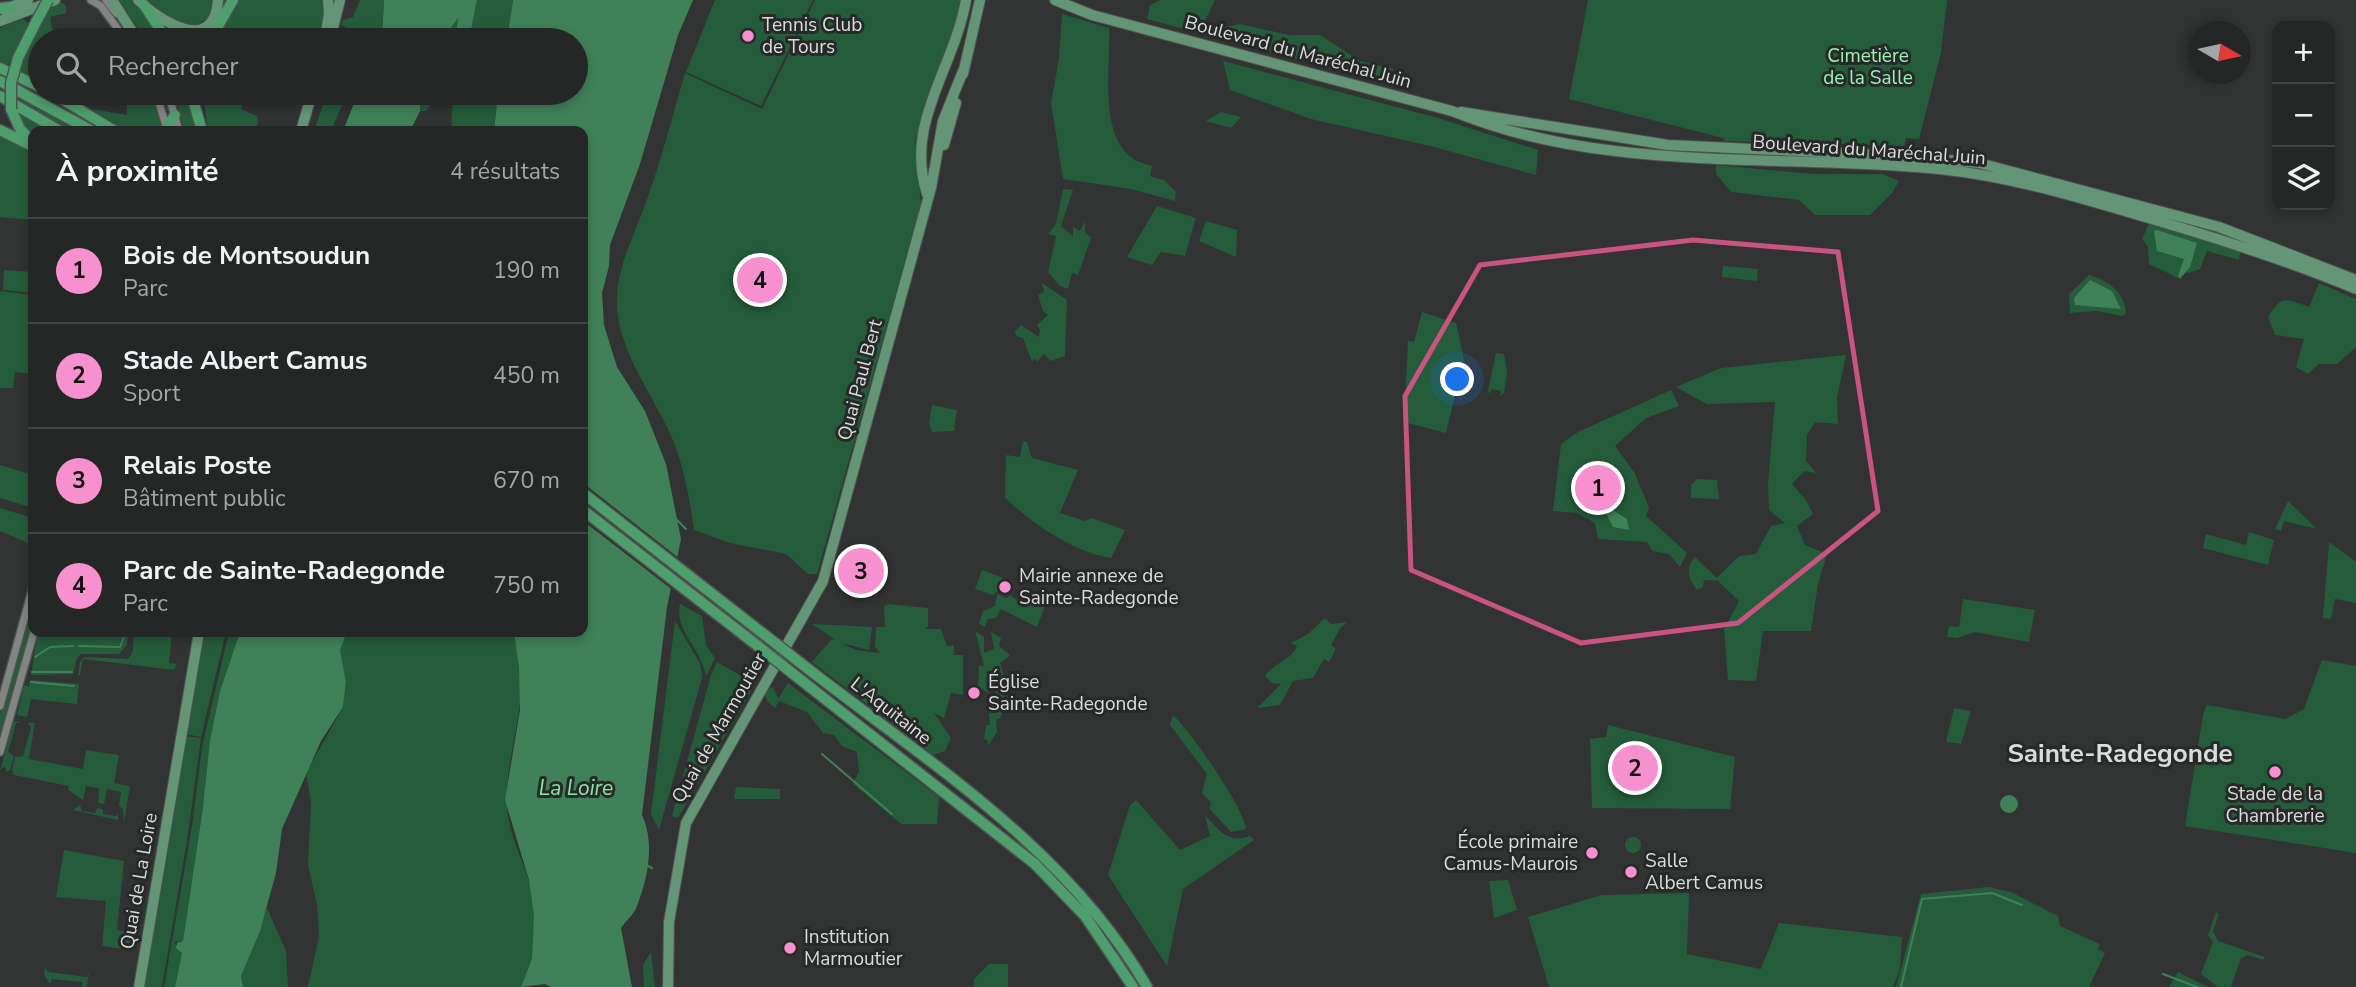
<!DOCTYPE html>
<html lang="fr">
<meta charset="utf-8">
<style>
:root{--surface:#252726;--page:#313332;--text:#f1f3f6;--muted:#a3a5a7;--line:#424443;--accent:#f790ce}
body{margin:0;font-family:"Nunito Sans",sans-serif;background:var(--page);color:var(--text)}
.controls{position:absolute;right:21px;top:21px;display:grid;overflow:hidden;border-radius:14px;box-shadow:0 4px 10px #0003}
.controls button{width:63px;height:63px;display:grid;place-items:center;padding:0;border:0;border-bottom:2px solid var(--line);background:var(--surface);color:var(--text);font:35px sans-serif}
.compass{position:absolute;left:2188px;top:21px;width:63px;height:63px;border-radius:50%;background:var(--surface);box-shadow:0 4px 10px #0003;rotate:99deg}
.you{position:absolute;left:1458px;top:380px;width:24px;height:24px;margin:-18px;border:5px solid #fff;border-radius:50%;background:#1a73e8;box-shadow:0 0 0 10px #1a73e833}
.badge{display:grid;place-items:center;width:46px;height:46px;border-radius:50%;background:var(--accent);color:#111;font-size:23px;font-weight:700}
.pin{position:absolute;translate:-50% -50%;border:4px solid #fff;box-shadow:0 2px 7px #0006}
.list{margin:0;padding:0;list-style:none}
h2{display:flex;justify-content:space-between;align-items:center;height:91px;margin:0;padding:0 28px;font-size:30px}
h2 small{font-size:23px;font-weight:400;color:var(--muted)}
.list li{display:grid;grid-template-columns:46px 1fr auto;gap:21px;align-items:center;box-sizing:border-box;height:105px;padding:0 28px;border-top:2px solid var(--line)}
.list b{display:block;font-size:26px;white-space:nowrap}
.list p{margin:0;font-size:23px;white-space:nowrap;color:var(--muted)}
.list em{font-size:23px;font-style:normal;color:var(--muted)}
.icon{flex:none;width:38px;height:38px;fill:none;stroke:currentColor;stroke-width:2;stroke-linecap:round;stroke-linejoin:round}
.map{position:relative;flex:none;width:2356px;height:987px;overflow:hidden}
.search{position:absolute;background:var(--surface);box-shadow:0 4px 10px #0003;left:28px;top:28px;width:560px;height:77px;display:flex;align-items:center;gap:18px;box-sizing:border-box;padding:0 24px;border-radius:38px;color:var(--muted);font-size:26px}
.panel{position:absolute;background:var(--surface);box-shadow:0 4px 10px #0003;left:28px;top:126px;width:560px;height:511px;border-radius:14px}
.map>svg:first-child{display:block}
.green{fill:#255c3c}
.water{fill:#408159}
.pier{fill:#313432}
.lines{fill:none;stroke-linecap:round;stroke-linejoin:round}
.stream{stroke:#408159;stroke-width:2}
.minor-casing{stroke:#4f5250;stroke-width:10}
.major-casing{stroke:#4f5250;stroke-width:12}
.highway-casing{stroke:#4f5250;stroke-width:13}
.minor{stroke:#828583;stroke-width:7}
.major{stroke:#639576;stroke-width:10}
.highway{stroke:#4f9f6e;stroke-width:10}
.highway-bridge-casing{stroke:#4f5250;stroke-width:13;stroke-linecap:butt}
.highway-bridge{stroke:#4f9f6e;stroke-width:10}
.marked{fill:none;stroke:#c95381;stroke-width:5;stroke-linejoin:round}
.poi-dot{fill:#f790ce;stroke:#272a28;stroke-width:2.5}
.labels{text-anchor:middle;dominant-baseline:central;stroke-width:6;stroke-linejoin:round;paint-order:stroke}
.poi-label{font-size:19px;fill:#dadcdb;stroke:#272a28;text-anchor:start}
.street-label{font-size:19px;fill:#dadcdb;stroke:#272a28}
.park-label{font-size:19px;fill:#96f3b7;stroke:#272a28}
.water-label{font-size:21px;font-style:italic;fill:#88e6ab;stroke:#272a28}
.district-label{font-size:26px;font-weight:bold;fill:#dadcdb;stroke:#272a28}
</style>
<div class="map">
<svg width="2356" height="987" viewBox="0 0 2356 987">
<rect width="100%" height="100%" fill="#313432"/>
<path class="green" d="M117 0H133L164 40H147Z
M145 0H215L208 18 193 27 167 20Z
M222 0H231L208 40H174L167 28 187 33 202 31Z
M238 0H322L325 14 317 40H292L294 34 282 31 280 36 266 31 263 40H260V34L252 30 247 37 241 36 238 40H214Z
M360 0H384L382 37 370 38 341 25 343 20 353 17Z
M477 0H513L507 40H469Z
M715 0H813L761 106 686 72Z
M815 0H964L915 142 921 204 817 574H808L786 554 730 543 694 530C689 495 683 459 667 427 650 392 627 361 619 322 610 280 631 243 645 205 661 162 672 117 685 73L762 109Z
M1160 0H1215L1199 33 1147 19 1150 5Z
M1588 0H1947L1941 53 1919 139 1906 138 1904 146 1725 141 1723 138 1569 99Z
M60 1 66 6V13L50 17 54 40H40V81L19 70 51 5Z
M1062 14 1109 28C1111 64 1098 133 1132 158 1137 162 1146 164 1152 166L1150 176 1164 180 1176 192 1175 201 1131 189 1063 179 1051 103 1059 59Z
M22 18 29 24 8 65 0 62V28Z
M458 18 455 40H442L452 22Z
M1240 24 1289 35H1320L1360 61 1393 69 1390 84 1214 36 1217 29Z
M1223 61 1438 118 1538 150 1536 175 1434 147 1311 119 1230 90Z
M127 93H151L161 126 155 131H125L92 109 127 115Z
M175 93H189L197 131H184Z
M203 93H248L247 103H242L241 109 258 117 257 131H208Z
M327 93H347L331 131H314Z
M420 93H438L426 111H420Z
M453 93H498L494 131H451Z
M15 94 80 131H66L16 100Z
M17 112 51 131H33V138Z
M1221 112 1241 117 1231 128 1206 121Z
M0 134 33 151V220L0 217Z
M1716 165 1814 174H1883L1899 181 1892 193 1870 215H1815L1799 200 1731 192 1716 174Z
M1063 189 1073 190 1061 226 1073 236V227L1080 231 1085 221V232L1091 238 1078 275 1072 273 1068 289 1060 286 1048 272 1056 236 1048 234 1056 224Z
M1157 206 1196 218 1185 256 1161 252 1152 265 1127 257Z
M1206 221 1237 230 1236 257 1199 241Z
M2149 224 2241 249 2239 260 2207 251 2200 269 2189 273 2182 271 2178 278 2149 264 2148 247 2142 239Z
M1723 266 1758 269 1757 281 1722 277Z
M4 270 33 272V293L3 290Z
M2089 275C2109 281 2125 292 2126 314L2122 316 2097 311 2070 313 2069 294Z
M1042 283 1067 300 1065 356 1050 361 1044 354 1038 361 1034 359 1032 362 1023 338 1016 336 1015 331 1021 325 1039 337 1040 330 1037 325 1048 315 1043 311 1038 295 1044 292Z
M2319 283 2356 299V347L2337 364H2319L2308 374 2296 367 2304 339 2275 335 2268 317C2282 294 2286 299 2309 307Z
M0 291 33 295 31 334 33 374 15 372 13 388H0Z
M1422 312 1456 323 1464 359 1446 433 1404 422 1408 341 1414 342Z
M1496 353 1504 354 1507 372 1504 393 1500 396 1501 391 1491 389 1490 394 1488 391Z
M1846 355 1837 398 1838 424 1815 422 1807 435 1806 461 1816 473 1804 471 1792 484 1806 500 1813 514 1797 526 1805 545 1827 554 1818 584 1811 631H1763L1756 681 1728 680 1724 630 1739 601 1718 581 1704 580 1703 587 1697 590C1689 579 1684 568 1695 557L1717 578 1739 556 1756 554 1771 526 1785 523 1769 510 1768 483 1775 402 1707 404 1676 387 1721 368Z
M1671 390 1679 406 1646 418 1615 446 1634 472 1649 507 1646 516 1687 553 1680 567 1669 554 1652 551 1647 542 1598 539 1595 523 1577 513 1553 511 1561 444 1578 432Z
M932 405 957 410 954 431 932 432 929 423Z
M1023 441 1027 442 1032 458 1078 470 1060 513 1085 521 1092 518 1125 530 1111 558C1073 552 1033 524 1005 498L1006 455 1020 457Z
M0 465 33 475V508L0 498Z
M1697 479 1717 480 1719 499 1691 498V485Z
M2288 501 2317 529 2284 521 2281 531 2275 529Z
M0 508 33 518V545L0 531Z
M2249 532 2274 540 2268 565 2203 548 2206 534 2246 545Z
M2329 542 2356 562V603L2335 599 2331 619 2323 618Z
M982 570 1003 578 999 590 993 595 975 589Z
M997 594 1007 598 1010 595 1024 605 1030 594 1046 603 1037 627 1001 609 996 618 988 619 985 627 979 624 983 611 995 606Z
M33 596V625L0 746V715Z
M1963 599 2035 610 2029 642 1975 632 1957 638 1947 637 1949 626 1959 627Z
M680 604 702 616 706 645 715 658 706 676C702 649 674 631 680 604Z
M889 604 928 608V627L924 629H941L947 646 954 645V655H963V695L951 693 944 718 934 713 951 738 945 751 933 755 812 662 832 639 836 640 812 624 872 627 869 650 841 643 856 650 880 653 875 647 876 627H885L884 606Z
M1325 618 1331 624 1348 622 1341 627 1331 645 1336 649 1329 662 1324 659 1313 678 1293 681 1280 705 1257 708 1281 684 1272 683 1265 676C1272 664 1293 659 1297 646L1291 643 1308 634Z
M675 621 700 663 702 678 659 830 651 814Z
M975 631 984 637V653L994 649 991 632 1001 638 999 646 1010 655 1000 663 1004 676 999 688 988 674V693L978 686 979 666H984Z
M38 632H129L127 645 119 654H81L77 658 73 674 31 675Z
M134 632H172L169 663 176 664 175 670 83 659 80 675H78L80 662 84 657 128 659 133 651Z
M202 632H226L201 737 185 734Z
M229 632H240L220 691 210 740 203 807 183 941 174 942 182 953 175 987H164L192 826 202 747Z
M347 632H514C519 657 523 686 519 711 514 747 502 786 509 822 513 841 522 860 528 878 539 909 540 959 521 987H308L319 936 317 905 308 865 311 802 306 773 343 707 346 682 340 650Z
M2322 660 2356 666V853L2185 826 2203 715 2207 705 2285 719 2304 709Z
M717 662 755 684 678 818 672 816 711 675Z
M30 680 79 684 77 704 31 699 27 717 17 715 24 685 29 686Z
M788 683 939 797 937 824H901L853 784 859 771 857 752 842 746 834 735 823 733 807 712 779 701 775 708 767 701 765 694 769 688 773 687 778 699Z
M995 690 1009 699 1000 718 996 720 997 732 988 746V740L984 739 986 725H990L989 711 994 710 997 697Z
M1954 708 1971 711 1961 744 1946 742Z
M1173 715C1191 732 1243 806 1246 829L1231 832 1209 808 1211 803 1202 793 1207 774 1170 725Z
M14 721 21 722 16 723 8 752 14 756 10 770 6 772V768L3 767 0 771Z
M28 723H35L29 759 83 769 86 750 119 755 114 783 130 786 124 822 123 809 119 806 121 792 107 789 104 804 98 803 99 788 86 786 83 800 68 790 69 786 14 775 12 770 15 757 23 756 31 728Z
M1608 725 1735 757 1730 809 1592 808 1590 739 1606 737Z
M185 736 201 738 187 841 162 987H143Z
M736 787 780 789V799H734Z
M1136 800 1180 850 1210 836 1205 815C1220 831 1228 844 1250 836L1254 840 1183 889 1167 966 1108 875 1130 805Z
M80 805 82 811 95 813 97 808 103 809V814L117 816 118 811V820L73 810Z
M1625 845a8 8 0 1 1 16 0a8 8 0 1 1-16 0Z
M64 850 124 861 117 930 134 933 131 950 102 946 106 901 56 897Z
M1508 880 1517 910 1494 918 1489 881Z
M1988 887 2011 892 2058 916 2060 926 2100 944 2098 949 2105 953 2089 987H1896L1921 894Z
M1689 893 1687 954 1761 969 1779 923 1902 937 1900 969 1893 987H1549L1528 917 1602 895Z
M267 908 286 951 288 987H243L241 976Z
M2216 912 2219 914 2213 931 2218 941 2265 957 2263 960 2248 955 2241 958 2231 987H2218L2201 974 2213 942 2208 935Z
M651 952 655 987H644L643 965Z
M989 964H1008V987H974V979Z
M45 967 48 972 87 977 89 971 87 987H82V982L52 979 50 984 44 975Z
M2178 972 2208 987H2169Z"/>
<path class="water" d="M384 0H477L469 40H455L458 18 442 40H382Z
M513 0H693L678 35 640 164 610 245 609 266 602 293 604 325 617 367 645 411 666 464 681 539 667 607 642 815C655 843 648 878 637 906 634 915 626 920 621 928L632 987H551L545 984 521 987 532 959 534 916 529 880 505 800 520 710 519 667 514 632H583V131H494L498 93H576V40H507Z
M358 93H420V111L410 131H343Z
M2157 230 2197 243 2190 267 2180 279 2178 276 2184 259 2157 251 2154 231Z
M2090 280 2112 291 2121 309 2075 305 2074 298Z
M1611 509 1627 519 1629 530 1613 527 1607 515Z
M240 632H347L340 650 346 682 343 707 321 741 282 829 276 873 260 931 241 976 243 987H175L182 953 176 948 177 943 183 941 203 807 210 740 220 691Z
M2000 804a9 9 0 1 1 18 0a9 9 0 1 1-18 0Z"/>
<path class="pier" d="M583 483 680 559 674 591 583 521Z"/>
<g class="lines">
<path class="stream" d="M677 520 686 529
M79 646 120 647 126 632
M35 657 50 647 73 646
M32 672H72
M31 682 74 686
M822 754 892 814
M646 865 652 868
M2163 974 2197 987
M1901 987 1922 899 1992 893 2022 905"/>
<defs>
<path id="minor" d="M91 0 101 6 126 40
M106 0 116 13
M156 93 167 129
M168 93 179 131
M0 706 33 587
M0 752 34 632"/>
<path id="major" d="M112 0 133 33
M138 0C160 21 214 56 218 0
M1055 0 1092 15 1452 111C1605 174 1778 153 1939 169 2007 176 2071 195 2135 214 2210 236 2284 259 2356 289
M4 10 28 0
M0 21 55 0
M325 37 329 14 328 0
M330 40 340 0
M963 74 980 0
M1461 112 1668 145 1905 156 1979 163 2219 227 2356 280
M301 131 312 93
M944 145 956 103
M927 194C904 123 954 69 966 0
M139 987 199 632
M668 987 669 922 686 823 823 581 931 188 943 121 963 71"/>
<path id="highway" d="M144 5 167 40
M0 8 11 7
M210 40 233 0
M18 58 36 22
M0 68 40 87
M0 81 92 131
M52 93 115 131
M191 93 202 131
M0 96 60 131
M11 109 20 129 33 143
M0 130 32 146
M164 131 175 115
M583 493 765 635
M583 510 758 646
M798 661C923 759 1067 847 1147 987
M792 673 1035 864 1085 916 1133 987"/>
</defs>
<use href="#minor" class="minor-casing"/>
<use href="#major" class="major-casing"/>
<use href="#highway" class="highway-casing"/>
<use href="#minor" class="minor"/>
<use href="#major" class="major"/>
<use href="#highway" class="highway"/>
<defs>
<path id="highway-bridge" d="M36 22 48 0
M11 109V83L18 58
M765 635 798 661
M758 646 792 673"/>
</defs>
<use href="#highway-bridge" class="highway-bridge-casing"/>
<use href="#highway-bridge" class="highway-bridge"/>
</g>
<path class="marked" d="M1693 240 1838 252 1878 511 1738 623 1581 643 1411 570 1405 396 1480 265Z"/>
<g class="poi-dot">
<circle cx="748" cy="36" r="7"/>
<circle cx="1005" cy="587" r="7"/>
<circle cx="974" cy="693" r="7"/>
<circle cx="2275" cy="772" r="7"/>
<circle cx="1592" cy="853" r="7"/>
<circle cx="1631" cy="872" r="7"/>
<circle cx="790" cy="948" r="7"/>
</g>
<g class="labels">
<g class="poi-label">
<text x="762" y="25">Tennis Club<tspan x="762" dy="22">de Tours</tspan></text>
<text x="1019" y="576">Mairie annexe de<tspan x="1019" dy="22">Sainte-Radegonde</tspan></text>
<text x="988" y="682">Église<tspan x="988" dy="22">Sainte-Radegonde</tspan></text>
<text x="2275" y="794" text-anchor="middle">Stade de la<tspan x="2275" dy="22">Chambrerie</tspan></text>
<text x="1578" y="842" text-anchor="end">École primaire<tspan x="1578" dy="22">Camus-Maurois</tspan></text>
<text x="1645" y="861">Salle<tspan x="1645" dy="22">Albert Camus</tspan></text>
<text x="804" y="937">Institution<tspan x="804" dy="22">Marmoutier</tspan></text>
</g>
<g class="street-label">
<text transform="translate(1298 52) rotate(15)">Boulevard du Maréchal Juin</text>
<text transform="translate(1869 150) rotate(4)">Boulevard du Maréchal Juin</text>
<text transform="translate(860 380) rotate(-75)">Quai Paul Bert</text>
<text transform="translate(891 711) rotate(38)">L'Aquitaine</text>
<text transform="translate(719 728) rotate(-60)">Quai de Marmoutier</text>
<text transform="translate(139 881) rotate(-80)">Quai de La Loire</text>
</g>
<g class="park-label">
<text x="1868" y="56">Cimetière<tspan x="1868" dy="22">de la Salle</tspan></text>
</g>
<g class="water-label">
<text x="576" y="788">La Loire</text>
</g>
<g class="district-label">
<text x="2120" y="753">Sainte-Radegonde</text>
</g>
</g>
</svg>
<div class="controls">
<button>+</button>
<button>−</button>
<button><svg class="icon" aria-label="layers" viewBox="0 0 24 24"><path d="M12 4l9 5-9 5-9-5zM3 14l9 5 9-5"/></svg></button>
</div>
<svg class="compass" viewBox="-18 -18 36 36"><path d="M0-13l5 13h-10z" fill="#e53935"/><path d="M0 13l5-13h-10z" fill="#a3a5a7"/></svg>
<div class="you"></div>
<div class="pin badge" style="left:1598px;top:488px">1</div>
<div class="pin badge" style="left:1635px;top:768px">2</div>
<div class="pin badge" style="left:861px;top:571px">3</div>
<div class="pin badge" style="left:760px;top:280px">4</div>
<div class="search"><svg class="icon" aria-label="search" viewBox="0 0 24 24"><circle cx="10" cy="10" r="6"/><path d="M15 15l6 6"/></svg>Rechercher</div>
<section class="panel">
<h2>À proximité<small>4 résultats</small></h2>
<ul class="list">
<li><span class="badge">1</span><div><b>Bois de Montsoudun</b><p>Parc</p></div><em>190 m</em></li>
<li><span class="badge">2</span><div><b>Stade Albert Camus</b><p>Sport</p></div><em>450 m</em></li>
<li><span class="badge">3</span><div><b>Relais Poste</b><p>Bâtiment public</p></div><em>670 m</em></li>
<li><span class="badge">4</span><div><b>Parc de Sainte-Radegonde</b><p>Parc</p></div><em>750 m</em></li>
</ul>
</section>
</div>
